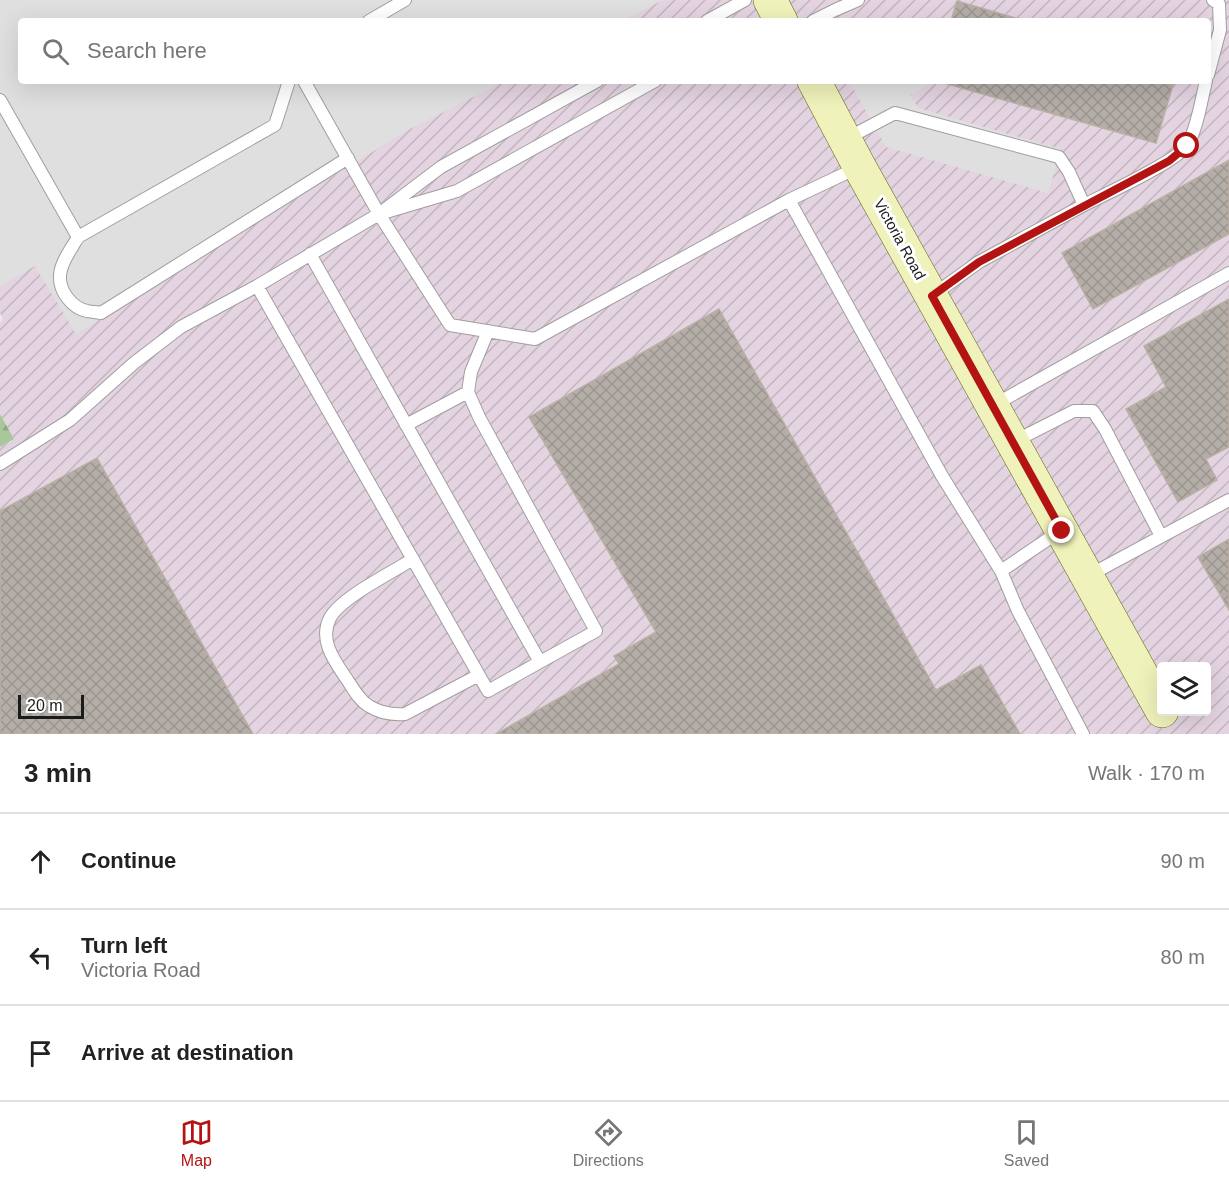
<!DOCTYPE html>
<meta charset="utf-8">
<style>
:root{--surface:#fff;--page:#f6f6f6;--text:#222;--muted:#767676;--line:#e0e0e0;--accent:#b31413}
body{margin:0;font-family:Helvetica,sans-serif;background:var(--page);color:var(--text)}
.controls{position:absolute;right:18px;bottom:18px;display:grid;overflow:hidden;border-radius:6px;box-shadow:0 6px 24px #0002}
.controls button{width:54px;height:54px;display:grid;place-items:center;padding:0;border:0;border-bottom:2px solid var(--line);background:var(--surface);color:var(--text);font:30px sans-serif}
.scale{position:absolute;left:18px;bottom:15px;width:66px;box-sizing:border-box;padding-left:6px;border:3px solid #1b1b1b;border-top:0;font-size:16px;line-height:21px;white-space:nowrap;color:#1b1b1b;-webkit-text-stroke:4px #fff;paint-order:stroke}
.stop{position:absolute;width:18px;height:18px;margin:-14px;border:4px solid #b31413;border-radius:50%;background:#fff}
.stop.end{background:#b31413;border-color:#fff;box-shadow:0 2px 6px #0008}
.list{margin:0;padding:0;list-style:none}
h2{display:flex;justify-content:space-between;align-items:center;height:78px;margin:0;padding:0 24px;font-size:26px}
h2 small{font-size:20px;font-weight:400;color:var(--muted)}
.list li{display:grid;grid-template-columns:39px 1fr auto;gap:18px;align-items:center;box-sizing:border-box;height:96px;padding:0 24px;border-top:2px solid var(--line)}
.list b{display:block;font-size:22px;white-space:nowrap}
.list p{margin:0;font-size:20px;white-space:nowrap;color:var(--muted)}
.list em{font-size:20px;font-style:normal;color:var(--muted)}
.icon{flex:none;width:33px;height:33px;fill:none;stroke:currentColor;stroke-width:2;stroke-linecap:round;stroke-linejoin:round}
.map{position:relative;flex:none;width:1229px;height:734px;overflow:hidden}
.search{position:absolute;background:var(--surface);box-shadow:0 6px 24px #0002;left:18px;right:18px;top:18px;height:66px;display:flex;align-items:center;gap:15px;box-sizing:border-box;padding:0 21px;border-radius:6px;color:var(--muted);font-size:22px}
.sheet{height:366px;background:var(--surface)}
nav{display:flex;justify-content:space-around;align-items:center;box-sizing:border-box;height:84px;border-top:2px solid var(--line);background:var(--surface);font-size:16px;color:var(--muted)}
nav a{display:grid;justify-items:center;gap:3px}
nav .on{color:var(--accent)}
.map>svg:first-child{display:block}
.industrial{fill:url(#industrial-furrows);fill-rule:evenodd}
.forest{fill:url(#forest-firs)}
.parking{fill:#dfdfdf}
.building{fill:url(#building-cross-hatch);stroke:#bcb0a6;stroke-width:1.5}
.lines{fill:none;stroke-linecap:round;stroke-linejoin:round}
.lane-casing{stroke:#9f9f9f;stroke-width:14}
.secondary-casing{stroke:#5c660f;stroke-width:34}
.lane{stroke:#fff;stroke-width:12}
.secondary{stroke:#eff2ba;stroke-width:33}
.route{stroke:#b31413;stroke-width:8}
.labels{text-anchor:middle;dominant-baseline:central;stroke-width:6;stroke-linejoin:round;paint-order:stroke}
.street-label{font-size:15px;fill:#1b1b1b;stroke:#fff}
</style>
<div class="map">
<svg width="1229" height="734" viewBox="0 0 1229 734">
<defs>
<pattern id="industrial-furrows" width="10" height="10" patternUnits="userSpaceOnUse" patternTransform="scale(1.5)"><rect width="10" height="10" fill="#e4d4e1"/><path d="M-1 1l2-2M0 10L10 0M9 11l2-2" fill="none" stroke="#c3b5c0"/></pattern>
<pattern id="forest-firs" width="22" height="20" patternUnits="userSpaceOnUse" patternTransform="scale(1.5)"><rect width="22" height="20" fill="#a8c79b"/><path d="M5 1l3.5 6h-7zM16 11l3.5 6h-7z" fill="#90aa85"/></pattern>
<pattern id="building-cross-hatch" width="8" height="8" patternUnits="userSpaceOnUse" patternTransform="scale(1.5)"><rect width="8" height="8" fill="#b5aea8"/><path d="M0 0l8 8M0 8l8-8" fill="none" stroke="#9b9590"/></pattern>
</defs>
<rect width="100%" height="100%" fill="#ece9e2"/>
<path class="industrial" d="M0 0H1229V734H0V447L14 439 0 414V323L3 319 0 313ZM21 21H1208V81H21ZM1162 666H1206V712H1162Z"/>
<path class="forest" d="M0 414 14 439 0 447Z"/>
<path class="parking" d="M0 0H663L622 21H21V81H505L408 130 76 334 35 266 0 286Z
M849 81H926L928 85 910 95 918 108 1061 149 1048 193 886 147Z"/>
<path class="building" d="M957 1 1026 21H951Z
M937 81H1174L1156 143Z
M1229 160V234L1093 309 1062 253Z
M1229 299V447L1206 459 1217 480 1178 502 1126 409 1166 387 1144 346Z
M719 309 936 690 981 665 1020 734H496L619 664 614 656 656 632 529 417Z
M97 458 253 734H0V511Z
M1229 539V610L1198 557Z"/>
<g class="lines">
<defs>
<path id="lane" d="M369 21 405 0
M707 21 745 0
M813 21 835 10 858 0
M1208 75 1220 30 1219 4 1213 0
M304 81 379 214 450 325 535 339 789 200
M0 100 78 237 275 125 289 81
M846 139 895 113 1059 157 1069 172 1084 205 979 262 933 295
M859 167 789 200 942 476 1001 571 1060 531
M1084 205C1104 195 1180 160 1188 144 1198 125 1201 101 1206 81
M386 212 457 191 655 81
M78 237C72 248 60 263 60 276 59 291 72 308 87 311 91 312 96 312 101 313L348 158
M310 254 540 662 596 631 479 417 468 392 471 372 488 331
M257 286 488 691 540 662
M994 405 1229 273
M406 425 468 392
M1013 442 1074 411H1093L1105 429 1161 536
M0 464 70 420 134 363 181 327 257 286 379 214 441 167 597 81
M413 559C393 572 340 598 330 618 318 641 336 663 348 681 354 690 360 701 369 706 380 713 392 715 405 714L479 675
M1001 571 1018 611 1083 734
M1088 576 1229 500"/>
<path id="secondary" d="M770 0 781 21
M814 81 859 166 1162 711"/>
</defs>
<use href="#lane" class="lane-casing"/>
<use href="#secondary" class="secondary-casing"/>
<use href="#lane" class="lane"/>
<use href="#secondary" class="secondary"/>
</g>
<g class="lines">
<path class="route" d="M1062 531 932 296 979 262 1169 161 1187 146"/>
</g>
<g class="labels">
<g class="street-label">
<text transform="translate(900 239) rotate(61)">Victoria Road</text>
</g>
</g>
</svg>
<div class="controls">
<button><svg class="icon" aria-label="layers" viewBox="0 0 24 24"><path d="M12 4l9 5-9 5-9-5zM3 14l9 5 9-5"/></svg></button>
</div>
<div class="scale">20 m</div>
<div class="stop" style="left:1187px;top:146px"></div>
<div class="stop end" style="left:1062px;top:531px"></div>
<div class="search"><svg class="icon" aria-label="search" viewBox="0 0 24 24"><circle cx="10" cy="10" r="6"/><path d="M15 15l6 6"/></svg>Search here</div>
</div>
<section class="sheet">
<h2>3 min<small>Walk · 170 m</small></h2>
<ul class="list">
<li><svg class="icon" aria-label="ahead" viewBox="0 0 24 24"><path d="M12 20V5M6 11l6-6 6 6"/></svg><div><b>Continue</b></div><em>90 m</em></li>
<li><svg class="icon" aria-label="left" viewBox="0 0 24 24"><path d="M17 20v-9H6M10 6l-5 5 5 5"/></svg><div><b>Turn left</b><p>Victoria Road</p></div><em>80 m</em></li>
<li><svg class="icon" aria-label="arrive" viewBox="0 0 24 24"><path d="M6 21V4h12l-3 4 3 4H6"/></svg><div><b>Arrive at destination</b></div></li>
</ul>
</section>
<nav>
<a class="on"><svg class="icon" aria-label="map" viewBox="0 0 24 24"><path d="M3 6l6-2 6 2 6-2v14l-6 2-6-2-6 2zM9 4v14M15 6v14"/></svg>Map</a>
<a><svg class="icon" aria-label="directions" viewBox="0 0 24 24"><path d="M12 3l9 9-9 9-9-9zM9 14v-3h6M13 9l2 2-2 2"/></svg>Directions</a>
<a><svg class="icon" aria-label="saved" viewBox="0 0 24 24"><path d="M7 4h10v16l-5-4-5 4z"/></svg>Saved</a>
</nav>
